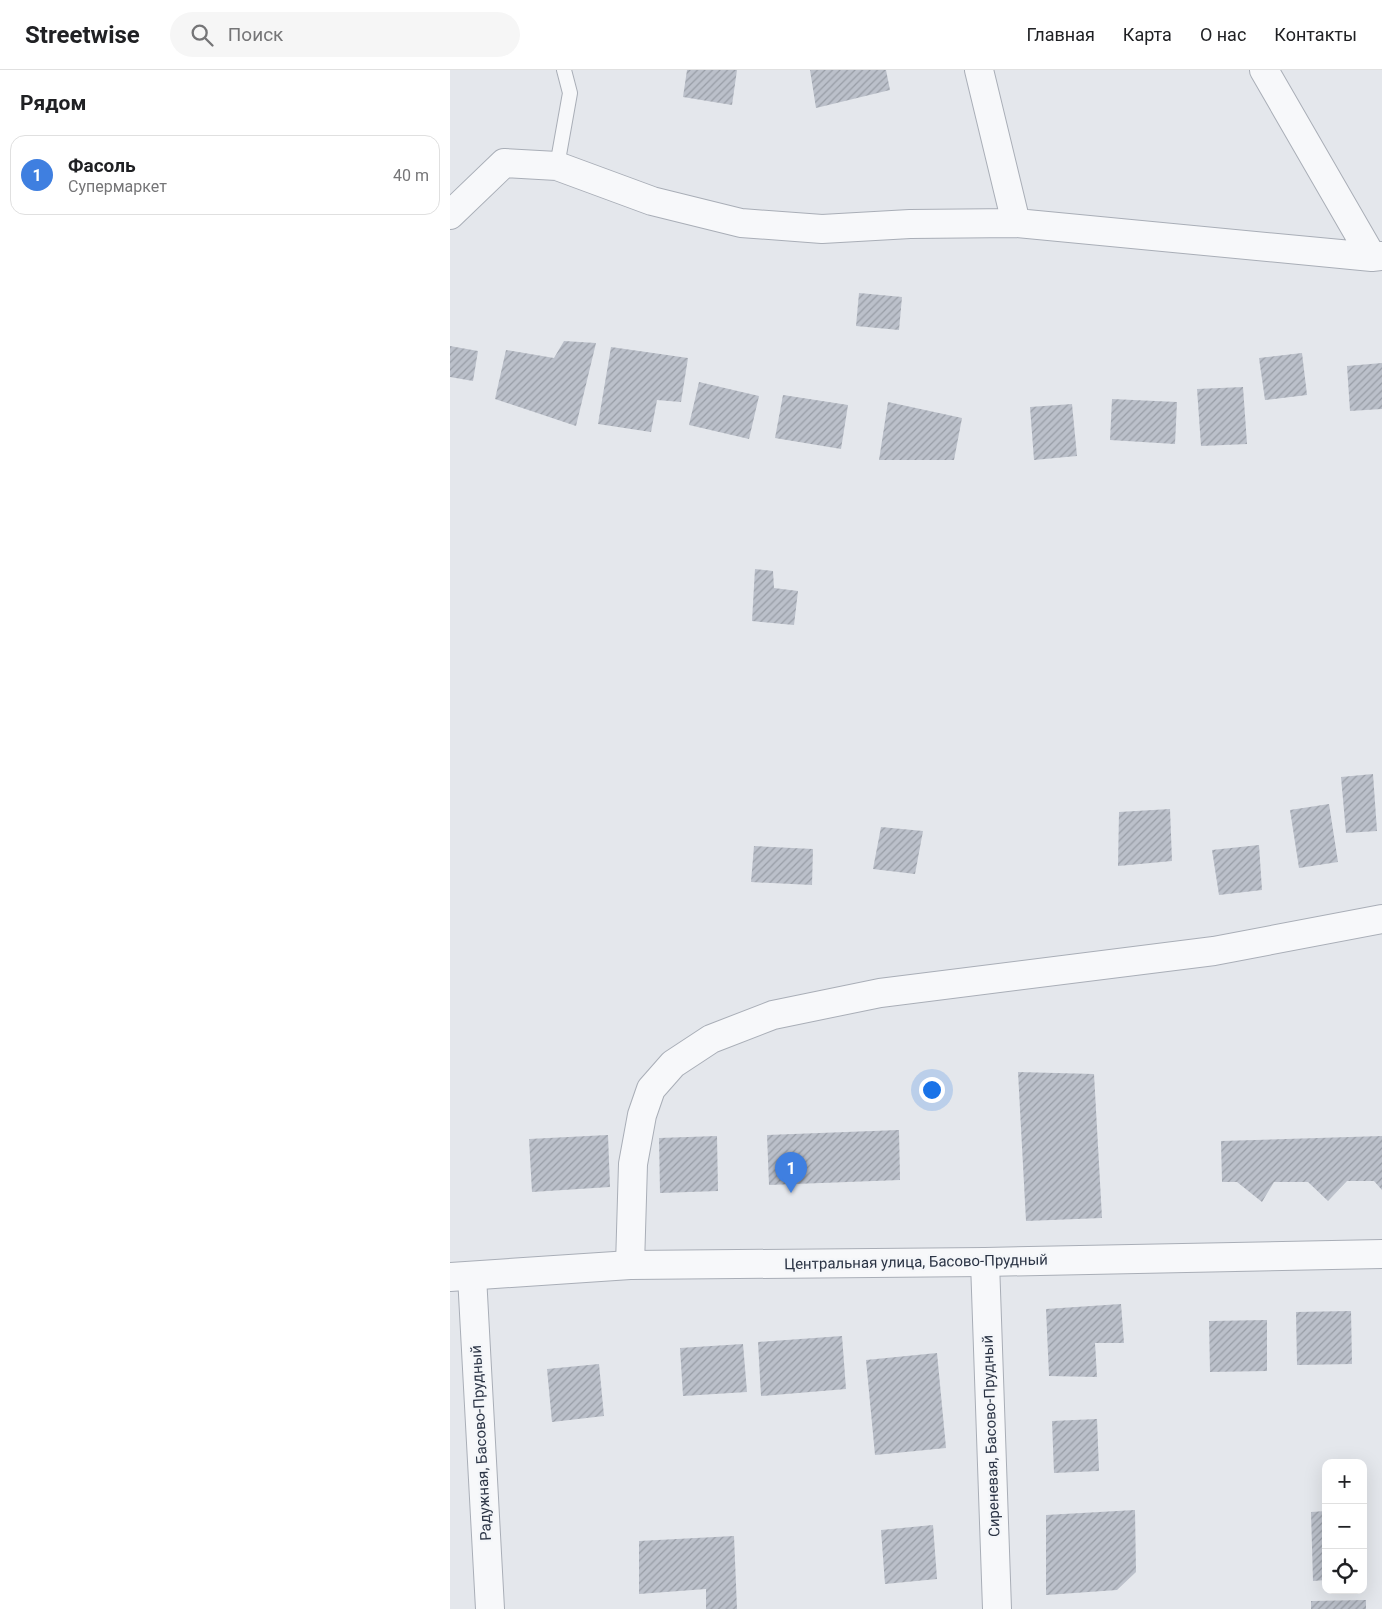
<!DOCTYPE html>
<html lang="ru">
<meta charset="utf-8">
<style>
:root{--surface:#fff;--page:#f6f6f6;--text:#202124;--muted:#757577;--line:#e0e0e0;--accent:#7c3aed}
body{margin:0;font-family:Roboto,sans-serif;background:var(--page);color:var(--text)}
.controls{position:absolute;right:15px;bottom:15px;display:grid;overflow:hidden;border-radius:10px;box-shadow:0 5px 20px #0002}
.controls button{width:45px;height:45px;display:grid;place-items:center;padding:0;border:0;border-bottom:1px solid var(--line);background:var(--surface);color:var(--text);font:25px sans-serif}
.you{position:absolute;left:481px;top:1019px;width:18px;height:18px;margin:-12px;border:4px solid #fff;border-radius:50%;background:#1a73e8;box-shadow:0 0 0 8px #1a73e833}
.badge{display:grid;place-items:center;width:32px;height:32px;border-radius:50%;background:var(--accent);color:#fff;font-size:16px;font-weight:700}
.pin{position:absolute;translate:-50% -41px;filter:drop-shadow(0 1px 2px #0008)}
.pin::after{content:'';position:absolute;top:26px;width:18px;height:15px;background:inherit;clip-path:polygon(0 0,100% 0,50% 100%)}
.list{margin:0;padding:0;list-style:none}
h2{display:flex;justify-content:space-between;align-items:center;height:65px;margin:0;padding:0 20px;font-size:21px}
h2 small{font-size:16px;font-weight:400;color:var(--muted)}
.list li{display:grid;grid-template-columns:32px 1fr auto;gap:15px;align-items:center;box-sizing:border-box;height:80px;margin:0 10px 10px;padding:0 10px;border:1px solid var(--line);border-radius:15px}
.list b{display:block;font-size:19px;white-space:nowrap}
.list p{margin:0;font-size:16px;white-space:nowrap;color:var(--muted)}
.list em{font-size:16px;font-style:normal;color:var(--muted)}
.icon{flex:none;width:28px;height:28px;fill:none;stroke:currentColor;stroke-width:2;stroke-linecap:round;stroke-linejoin:round}
.map{position:relative;flex:none;width:932px;height:1539px;overflow:hidden}
header{display:flex;align-items:center;gap:30px;box-sizing:border-box;height:70px;padding:0 25px;background:var(--surface);border-bottom:1px solid var(--line)}
header strong{font-size:24px}
nav{display:flex;gap:28px;margin-inline-start:auto;font-size:18px}
.search{width:350px;height:45px;background:var(--page);display:flex;align-items:center;gap:12px;box-sizing:border-box;padding:0 18px;border-radius:28px;color:var(--muted);font-size:19px}
main{display:flex}
aside{flex:1;background:var(--surface)}
.map>svg:first-child{display:block}
.building{fill:url(#building-hatch)}
.lines{fill:none;stroke-linecap:round;stroke-linejoin:round}
.service-casing{stroke:#a9aeb7;stroke-width:16}
.minor-casing{stroke:#a9aeb7;stroke-width:30}
.tertiary-casing{stroke:#a9aeb7;stroke-width:30}
.service{stroke:#f7f8fa;stroke-width:14}
.minor{stroke:#f7f8fa;stroke-width:28}
.tertiary{stroke:#f7f8fa;stroke-width:28}
.labels{text-anchor:middle;dominant-baseline:central;stroke-width:4.5;stroke-linejoin:round;paint-order:stroke}
.street-label{font-size:15px;fill:#2b3445;stroke:#f4f6f9}
</style>
<header>
<strong>Streetwise</strong>
<div class="search"><svg class="icon" aria-label="search" viewBox="0 0 24 24"><circle cx="10" cy="10" r="6"/><path d="M15 15l6 6"/></svg>Поиск</div>
<nav><a>Главная</a><a>Карта</a><a>О нас</a><a>Контакты</a></nav>
</header>
<main>
<aside>
<h2>Рядом<small></small></h2>
<ul class="list">
<li><span class="badge" style="background:#3f7fe0">1</span><div><b>Фасоль</b><p>Супермаркет</p></div><em>40 m</em></li>
</ul>
</aside>
<div class="map">
<svg width="932" height="1539" viewBox="0 0 932 1539">
<defs>
<pattern id="building-hatch" width="6" height="6" patternUnits="userSpaceOnUse" patternTransform="scale(1.25)"><rect width="6" height="6" fill="#bbc0ca"/><path d="M-1 1l2-2M0 6l6-6M5 7l2-2" fill="none" stroke="#989da6"/></pattern>
</defs>
<rect width="100%" height="100%" fill="#e4e7ec"/>
<path class="building" d="M237 0H287L282 35 233 27Z
M360 0H436L440 20 366 38Z
M409 223 452 227 449 260 406 256Z
M114 271 146 273 126 356 45 329 56 280 104 288Z
M0 276 28 281 23 311 0 307Z
M161 277 238 288 231 332 207 330 201 362 148 354Z
M852 283 857 325 815 330 809 288Z
M932 293V339L900 341 897 296Z
M249 312 309 326 299 369 239 355Z
M793 317 797 374 751 376 747 319Z
M333 325 398 335 391 379 325 368Z
M662 329 727 332 725 374 660 370Z
M438 332 512 348 504 390H429Z
M622 334 627 386 584 390 580 337Z
M305 499 323 501 324 518 348 521 344 555 302 551Z
M923 704 927 761 896 763 891 707Z
M879 734 888 792 849 798 840 740Z
M720 739 722 791 668 796 669 742Z
M431 757 473 761 465 804 423 799Z
M809 775 812 820 769 825 762 780Z
M304 776 363 779 362 815 301 812Z
M568 1002 644 1004 652 1148 576 1151Z
M449 1060 450 1110 319 1115 317 1065Z
M158 1065 160 1117 82 1122 79 1069Z
M267 1066 268 1121 210 1123 209 1068Z
M932 1066V1120L924 1111H897L878 1131 858 1112H824L812 1132 787 1112H772L771 1071Z
M671 1234 674 1273H645L647 1307 599 1306 596 1239Z
M901 1241 902 1294 847 1295 846 1242Z
M817 1250V1301L760 1302 759 1251Z
M392 1266 396 1319 311 1326 308 1272Z
M293 1274 297 1322 233 1326 230 1278Z
M487 1283 496 1378 425 1385 416 1290Z
M149 1294 154 1346 102 1352 97 1299Z
M647 1349 649 1401 604 1403 602 1351Z
M685 1440 686 1502 667 1520 596 1525V1445Z
M876 1441V1510L863 1511 861 1442Z
M483 1455 487 1509 435 1514 431 1460Z
M284 1466 287 1539H256V1519L189 1524V1471Z
M916 1530V1539H861V1531Z"/>
<g class="lines">
<defs>
<path id="service" d="M107 96 120 23 114 0"/>
<path id="minor" d="M529 0 566 153
M814 0 922 187
M0 145 54 93 107 96 202 131 291 153 372 159 460 154 566 153 922 187 932 186
M535 1192 547 1539
M180 1195 183 1094 192 1045 201 1019 223 994 261 969 323 945 430 923 764 881 932 849
M22 1206 40 1539"/>
<path id="tertiary" d="M0 1207 180 1195 535 1192 932 1184"/>
</defs>
<use href="#service" class="service-casing"/>
<use href="#minor" class="minor-casing"/>
<use href="#tertiary" class="tertiary-casing"/>
<use href="#service" class="service"/>
<use href="#minor" class="minor"/>
<use href="#tertiary" class="tertiary"/>
</g>
<g class="labels">
<g class="street-label">
<text transform="translate(466 1192) rotate(-1)">Центральная улица, Басово-Прудный</text>
<text transform="translate(541 1366) rotate(-92)">Сиреневая, Басово-Прудный</text>
<text transform="translate(31 1373) rotate(-93)">Радужная, Басово-Прудный</text>
</g>
</g>
</svg>
<div class="controls">
<button>+</button>
<button>−</button>
<button><svg class="icon" aria-label="locate" viewBox="0 0 24 24"><circle cx="12" cy="12" r="6"/><path d="M12 2v4M12 18v4M2 12h4M18 12h4"/></svg></button>
</div>
<div class="you"></div>
<div class="pin badge" style="left:341px;top:1123px;background:#3f7fe0">1</div>
</div>
</main>
